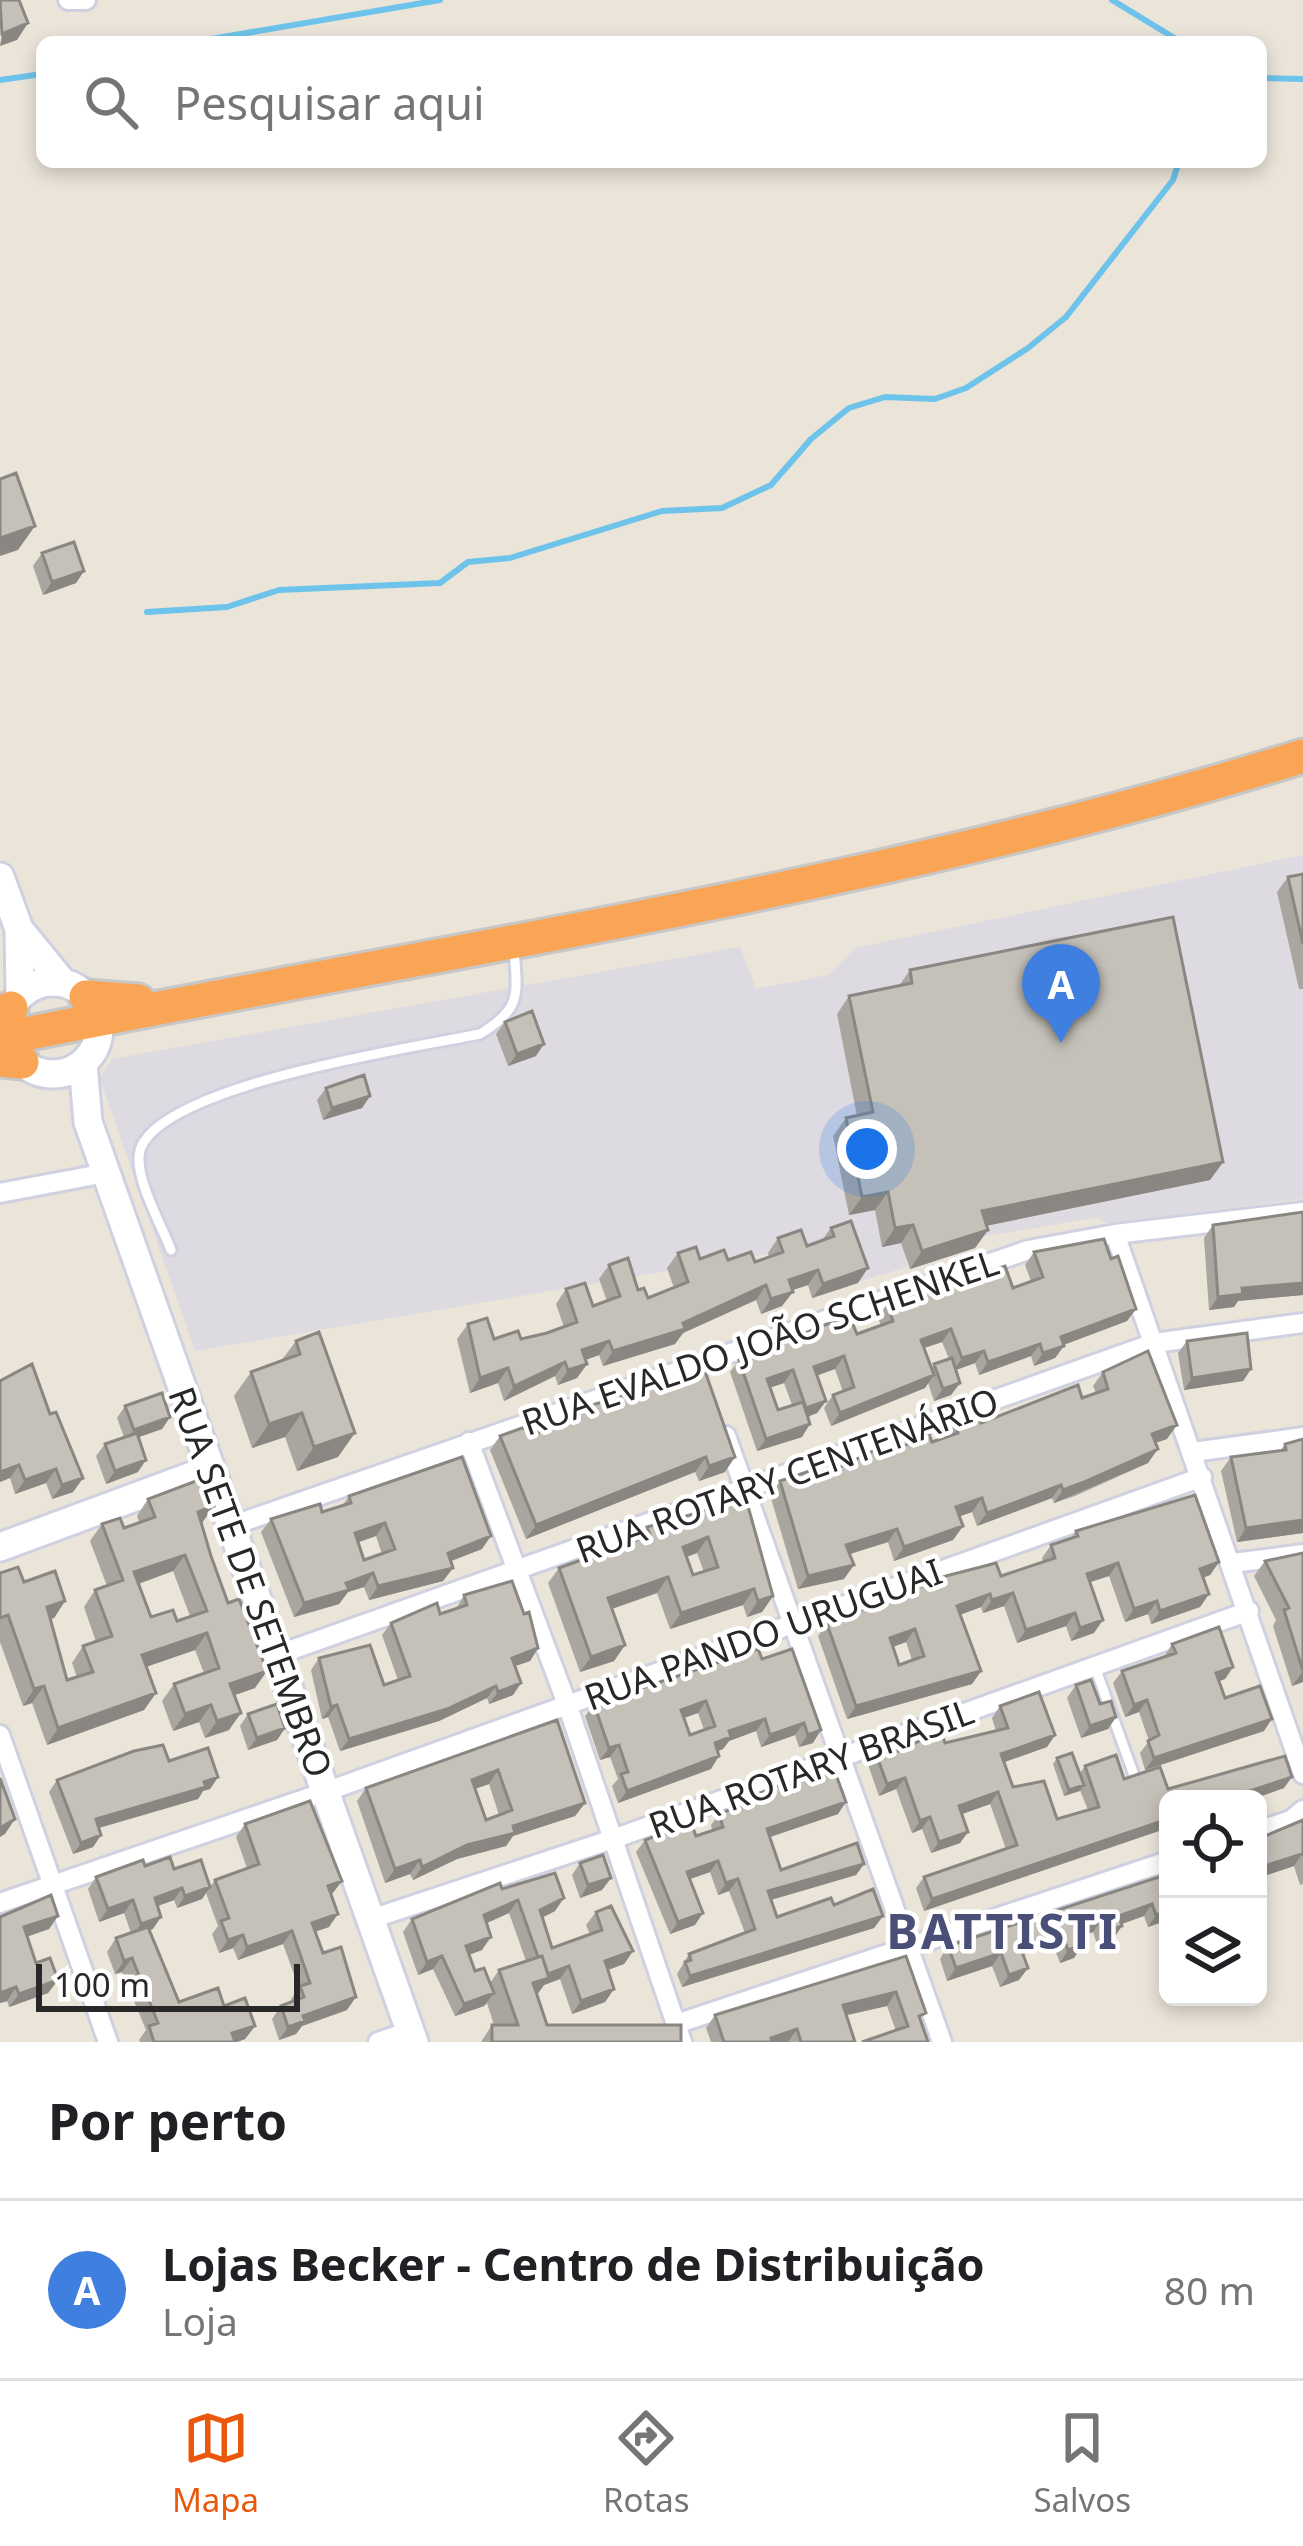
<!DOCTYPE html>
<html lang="pt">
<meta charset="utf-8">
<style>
:root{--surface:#fff;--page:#f6f6f6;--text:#202124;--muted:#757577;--line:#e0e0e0;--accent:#ea580c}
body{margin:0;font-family:"Noto Sans",sans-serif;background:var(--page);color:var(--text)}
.controls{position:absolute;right:36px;bottom:36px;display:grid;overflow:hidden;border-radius:18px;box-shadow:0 6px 18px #0003}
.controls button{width:108px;height:108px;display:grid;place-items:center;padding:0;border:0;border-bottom:3px solid var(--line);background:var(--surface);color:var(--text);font:60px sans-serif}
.scale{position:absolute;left:36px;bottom:30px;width:264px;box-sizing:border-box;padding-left:12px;border:6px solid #282828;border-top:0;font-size:33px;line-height:42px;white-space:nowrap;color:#282828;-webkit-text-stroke:9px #fff;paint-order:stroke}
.you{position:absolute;left:867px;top:1149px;width:42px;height:42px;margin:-30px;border:9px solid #fff;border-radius:50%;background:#1a73e8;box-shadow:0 0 0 18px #1a73e833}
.badge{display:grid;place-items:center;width:78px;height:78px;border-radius:50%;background:var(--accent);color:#fff;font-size:39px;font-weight:700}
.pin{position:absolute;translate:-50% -99px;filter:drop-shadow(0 3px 6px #0008)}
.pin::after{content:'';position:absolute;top:63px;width:42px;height:36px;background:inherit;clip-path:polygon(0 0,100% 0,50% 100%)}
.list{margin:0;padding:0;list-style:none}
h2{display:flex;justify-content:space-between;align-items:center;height:156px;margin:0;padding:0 48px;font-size:51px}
h2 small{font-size:39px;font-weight:400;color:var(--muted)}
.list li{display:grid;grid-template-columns:78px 1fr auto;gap:36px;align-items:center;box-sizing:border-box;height:180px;padding:0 48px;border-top:3px solid var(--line)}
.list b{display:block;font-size:45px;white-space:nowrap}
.list p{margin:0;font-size:39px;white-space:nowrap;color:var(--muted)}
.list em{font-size:39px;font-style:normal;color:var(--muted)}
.icon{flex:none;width:66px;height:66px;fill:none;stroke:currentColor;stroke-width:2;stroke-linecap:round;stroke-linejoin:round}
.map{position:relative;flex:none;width:1303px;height:2042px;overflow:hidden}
.search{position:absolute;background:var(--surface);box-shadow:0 6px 18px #0003;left:36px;right:36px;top:36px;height:132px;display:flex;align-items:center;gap:30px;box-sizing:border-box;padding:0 42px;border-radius:18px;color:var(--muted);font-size:45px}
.sheet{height:336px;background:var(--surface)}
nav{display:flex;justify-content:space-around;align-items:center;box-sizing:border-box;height:168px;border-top:3px solid var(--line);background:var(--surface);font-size:33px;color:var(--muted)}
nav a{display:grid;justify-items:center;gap:6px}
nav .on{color:var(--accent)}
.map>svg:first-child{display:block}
.industrial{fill:#dddae2}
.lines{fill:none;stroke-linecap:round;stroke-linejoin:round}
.stream{stroke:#6ec3eb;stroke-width:6}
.lane-casing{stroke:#cfd1e1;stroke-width:15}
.street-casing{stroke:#cfd1e1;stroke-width:24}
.secondary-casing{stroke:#cfd1e1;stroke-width:33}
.highway-casing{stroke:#c7c7c7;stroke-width:39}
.lane{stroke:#fff;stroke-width:9}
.street{stroke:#fff;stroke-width:18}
.secondary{stroke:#fff;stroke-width:27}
.highway{stroke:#faa555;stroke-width:33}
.wall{fill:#a9a69f;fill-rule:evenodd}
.shaded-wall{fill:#8a8782}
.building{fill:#c5c1b9;stroke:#8a8782;stroke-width:3;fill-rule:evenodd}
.labels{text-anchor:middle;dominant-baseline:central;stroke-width:9;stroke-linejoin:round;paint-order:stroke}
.street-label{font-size:36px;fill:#282828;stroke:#fff}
.district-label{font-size:48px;font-weight:bold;letter-spacing:3px;fill:#4a4f77;stroke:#fff}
</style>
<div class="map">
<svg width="1303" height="2042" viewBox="0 0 1303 2042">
<rect width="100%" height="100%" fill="#eae4d9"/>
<path class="industrial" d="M1303 855V1199L1105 1223 1098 1217 904 1250 907 1267 861 1281 845 1241 195 1351 100 1079 112 1059 740 947 756 989 828 975 855 948Z"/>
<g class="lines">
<path class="stream" d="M1112 0 1181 42
M194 42 440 0
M1261 78 1303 79
M0 80 42 74
M147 612 227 607 279 590 440 583 468 562 510 558 662 511 722 508 771 485 811 439 849 408 885 397 935 399 966 388 1028 348 1066 317 1173 180 1179 162"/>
<defs>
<path id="lane" d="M171 1250C162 1225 129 1170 142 1145 175 1083 411 1048 480 1034 523 1008 517 994 514 948
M1095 1667 1135 1778"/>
<path id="street" d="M68 0H86
M0 1193 106 1173
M1115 1234 1303 1774
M726 1436 942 2042
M469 1442 567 1704 682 2042
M1193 1452 1303 1437
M231 1526 1028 1250 1115 1234 1303 1212
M1233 1563 1303 1554
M277 1655 1154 1343 1303 1323
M0 1735 108 2042
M1258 1831 1291 1820 1303 1810
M0 1903 325 1792 1202 1477
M371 1919 613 1839 1249 1611
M676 2024 1168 1861
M378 2042 410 2031"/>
<path id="secondary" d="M0 877 19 929 63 983
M19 929 20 996
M7 1028a46 46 0 1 1 92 0a46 46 0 1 1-92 0Z
M83 1063 88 1122 414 2042
M0 1547 211 1469"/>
<path id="highway" d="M86 997 138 1001
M0 1014 11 1008
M0 1039C435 951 878 889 1303 756
M0 1060 22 1062"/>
</defs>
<use href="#lane" class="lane-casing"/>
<use href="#street" class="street-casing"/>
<use href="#secondary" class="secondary-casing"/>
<use href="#highway" class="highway-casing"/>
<use href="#lane" class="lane"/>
<use href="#street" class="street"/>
<use href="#secondary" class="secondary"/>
<use href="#highway" class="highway"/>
</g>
<path class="wall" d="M42 553 84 571 76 583 43 595 33 566Z
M1303 874V989H1299L1277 892 1288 877Z
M910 970 1223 1162 1210 1180 986 1226 988 1230 975 1248 910 1269 901 1243 882 1247 875 1210 849 1215 833 1136 846 1118 857 1116 837 1014 849 996 899 986Z
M505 1022 536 1056 508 1066 496 1034Z
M326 1088 370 1096 362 1108 323 1120 317 1100Z
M1303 1212V1295L1238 1301 1234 1307 1209 1310 1204 1238 1213 1225Z
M831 1228 858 1283 812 1298 808 1285 792 1290 782 1306 761 1314 756 1300 683 1333 675 1344 603 1366 599 1355 585 1360 587 1364 577 1378 558 1385 555 1376 504 1401 498 1383 470 1393 457 1339 468 1324 494 1339H521L547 1333 564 1327 556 1304 566 1289 593 1306 607 1301 599 1279 609 1265 648 1298 674 1288 667 1268 678 1253 700 1259 755 1262 769 1257 768 1253 778 1238 807 1246 822 1240Z
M1034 1252 1111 1259 1136 1309 1127 1321 1064 1345 1055 1358 1034 1366 1031 1356 979 1375 975 1363 956 1370 960 1383 951 1395 934 1401 928 1383 925 1388 831 1426 824 1408 833 1395 843 1392 835 1369 817 1375 826 1401 817 1413 808 1417 802 1437 757 1451 730 1372 739 1360 857 1334 881 1326 878 1317 887 1304 1013 1288 1031 1281 1025 1265ZM942 1342 949 1359 934 1364 932 1368 924 1348ZM784 1383 792 1405 778 1410 770 1387Z
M296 1341 338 1457 297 1471 285 1437 252 1448 234 1396 251 1372 281 1361Z
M1187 1341 1251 1369 1243 1381 1184 1390 1178 1353Z
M705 1371 725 1472 699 1481 695 1472 526 1539 490 1450 500 1436H528L554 1427 562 1414Z
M1103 1372 1167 1439 1155 1443 1148 1463 1075 1496 1054 1503 1052 1498 977 1526 972 1512 959 1516 963 1526 953 1540 894 1561 888 1542 850 1554 844 1579 798 1589 770 1495 780 1481 830 1472 932 1442 946 1438 944 1434 954 1421 981 1423 1082 1398 1096 1393 1093 1386Z
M0 1381 50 1414 83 1478 73 1492 52 1499 46 1483 15 1494 10 1478 0 1482Z
M125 1406 170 1417 162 1429 138 1437V1472L106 1484 96 1456 105 1444 124 1437 117 1418Z
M1285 1444 1303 1533 1237 1542 1221 1471 1231 1457 1280 1451Z
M349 1496 482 1549 451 1561 453 1568 443 1581 369 1600 364 1587 348 1592 339 1604 294 1617 261 1532 271 1519 322 1512 342 1506ZM376 1536 382 1554 364 1560 358 1542Z
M148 1499 201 1524 255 1688 234 1695 229 1730 205 1738 199 1722 173 1731 162 1701 174 1684 204 1673 195 1650 146 1667 156 1693 144 1710 47 1745 32 1703 23 1706 0 1642V1573L65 1601 54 1618 50 1619 67 1680 77 1677 72 1663 83 1646 96 1642 84 1607 95 1590 107 1586 90 1541 102 1524 124 1528 139 1522 137 1516ZM173 1571 190 1616 177 1621 151 1617 139 1584Z
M746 1499 773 1596 762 1612 747 1617 743 1605 670 1629 657 1593 612 1609 625 1645 614 1661 580 1672 548 1583 559 1568 638 1540 647 1527ZM697 1553 704 1572 693 1575 687 1557Z
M1076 1531 1219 1562 1210 1575 1203 1578 1209 1594 1200 1607 1151 1624 1148 1614 1125 1622 1109 1576 1090 1582 1094 1633 1071 1641 1066 1626 1017 1643 1004 1606 983 1613 981 1607 960 1615 981 1671 972 1684 847 1719 818 1636 827 1624 1001 1576 1043 1562 1042 1558 1051 1545 1071 1538ZM906 1642 912 1660 899 1665 893 1647Z
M1303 1553V1682L1292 1686 1273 1626 1276 1620 1254 1576 1265 1561Z
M464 1595 524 1614 538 1648 530 1661 515 1666 521 1683 513 1695 489 1704 487 1698 439 1721 340 1751 328 1717 322 1719 311 1670 319 1658 384 1685 398 1680 382 1635 391 1623 440 1614 456 1609Z
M1172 1644 1233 1667 1225 1679 1219 1681 1225 1698 1264 1731 1145 1770 1140 1753 1149 1741 1139 1712 1125 1717 1113 1683 1122 1671 1164 1657Z
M792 1649 813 1743 799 1747 795 1735 761 1747 756 1731 729 1741 723 1749 717 1751 711 1769 618 1803 612 1786 618 1779 610 1757 600 1760 585 1716 594 1704 762 1659ZM698 1713 704 1730 690 1735 684 1718Z
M1076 1685 1116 1717 1108 1729 1081 1738 1067 1698Z
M1000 1706 1055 1735 1047 1747 1004 1762 1013 1787 1057 1819 1088 1810 1080 1790 1064 1796 1053 1764 1057 1758 1080 1773 1085 1766 1168 1789 1284 1788 1253 1799H1168L924 1911 916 1888 924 1877 1006 1849 990 1804 962 1814 968 1832 960 1843 931 1853 922 1829 912 1833 896 1789 879 1796 867 1762 875 1751 896 1752 945 1743 996 1731 992 1718Z
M248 1714 285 1728 277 1740 248 1750 240 1726Z
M557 1720 585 1803 575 1816 513 1836 506 1846 457 1859 413 1880 410 1874 385 1883 357 1801 366 1788ZM489 1784 499 1815 486 1820 475 1789Z
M169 1761 218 1777 210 1789 203 1791 198 1799 99 1828 101 1835 93 1847 73 1854 49 1792 57 1780Z
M811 1780 838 1814 769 1837 781 1870 864 1864 856 1875 771 1900 777 1917 834 1905 883 1916 874 1928 682 1987 677 1974 689 1954 745 1933 729 1891 718 1895 710 1872 690 1879 695 1925 670 1934 636 1852 645 1840 696 1836 712 1830 711 1825 719 1814 741 1806 747 1798Z
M1303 1820V1884L1300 1885 1294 1866 1258 1878Z
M245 1824 342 1881 331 1895 329 1927 316 1931 347 2010 302 2026 296 2034 279 2040 272 2019 281 2006 292 2002 291 1999 299 1988 283 1944 238 1960 233 1948 219 1953 212 1934 218 1926 206 1893 202 1899 177 1908 174 1900 158 1906 161 1917 150 1930 179 2002 224 2006 255 2026 245 2039 237 2042H140L139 2040 146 2030 122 1972 115 1974 107 1952 116 1938 131 1933 124 1913 99 1922 88 1889 96 1877 145 1866 174 1869 210 1887 215 1880 247 1868 236 1837Z
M580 1863 602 1890 580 1898 572 1875Z
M1168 1874V1920L1148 1927 1144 1916 1122 1924 1114 1938 1097 1944 1093 1932 1079 1937 1082 1945 1074 1958 1060 1963 1053 1945 1023 1954 1019 1980 1000 1987 992 1966 947 1981 940 1959 948 1946Z
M502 1889 555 1911 542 1918 552 1948 590 1934 586 1925 596 1912 633 1951 624 1964 608 1970 614 1989 605 2002 572 2014 560 1979 544 1985 537 1995 547 2025 681 2042H481L492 2025H494L487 2003 484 2006 455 2016 433 1969 418 1975 403 1932 412 1919ZM509 1913 526 1961 499 1970 490 1983 475 1971 469 1955 482 1950 487 1923Z
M58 1916 49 1929 27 1936 36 1963 58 1980 48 1993 9 2007 7 2001 0 2003V1917Z
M906 1956 921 2020 896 2031 887 2006 846 2015 855 2042H711L706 2028 715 2015Z"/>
<path class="shaded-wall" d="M28 23 17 40 0 46 2 34Z
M35 526 18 550 0 556V538Z
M84 571 76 583 43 595 52 582Z
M544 1044 536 1056 508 1066 517 1054Z
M370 1096 362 1108 323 1120 332 1108Z
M1223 1162 1210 1180 970 1229 982 1211Z
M888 1192 875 1210 849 1215 862 1197Z
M913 1225 901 1243 882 1247 895 1228Z
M988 1230 975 1248 910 1269 922 1251Z
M868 1268 858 1283 812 1298 823 1284Z
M818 1270 808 1285 778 1295 789 1280Z
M1303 1283V1295L1238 1301 1234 1307 1209 1310 1218 1297 1242 1288Z
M766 1285 756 1300 683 1333 675 1344 603 1366 613 1351 683 1323Z
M793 1292 782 1306 761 1314 771 1299Z
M1136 1309 1127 1321 1052 1349 1061 1337Z
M951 1329 942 1342 912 1352 921 1340Z
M609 1341 599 1355 572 1365 582 1350Z
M1040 1344 1031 1356 979 1375 988 1362Z
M1064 1346 1055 1358 1034 1366 1043 1353Z
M984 1351 975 1363 953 1371 962 1358Z
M844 1356 835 1369 805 1380 814 1367Z
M565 1362 555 1376 504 1401 514 1386Z
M587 1364 577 1378 558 1385 568 1370Z
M508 1368 498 1383 470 1393 480 1378Z
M1251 1369 1243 1381 1184 1390 1192 1378Z
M793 1370 784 1383 758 1392 767 1379Z
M934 1375 925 1388 831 1426 840 1413Z
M960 1383 951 1395 934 1401 943 1389Z
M826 1401 817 1413 797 1420 806 1408Z
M302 1413 285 1437 252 1448 269 1424Z
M170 1417 162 1429 125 1442 134 1430Z
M810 1424 802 1437 757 1451 766 1439Z
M1177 1425 1167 1439 1143 1447 1152 1434Z
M355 1433 338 1457 297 1471 314 1447Z
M1158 1449 1148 1463 1054 1503 1063 1490Z
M706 1457 695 1472 526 1539 536 1525Z
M735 1457 725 1472 699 1481 709 1466Z
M146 1460 138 1472 106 1484 115 1471Z
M19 1465 10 1478 0 1482V1472Z
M56 1469 46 1483 15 1494 25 1480Z
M83 1478 73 1492 52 1499 62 1485Z
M1061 1485 1052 1498 977 1526 987 1513Z
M982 1498 972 1512 947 1521 956 1507Z
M214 1506 202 1523 186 1529 198 1512Z
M1303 1520V1533L1237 1542 1246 1528Z
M385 1523 376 1536 345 1547 355 1533Z
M963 1526 953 1540 894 1561 904 1547Z
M897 1529 888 1542 837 1558 846 1545Z
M491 1536 482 1549 438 1566 448 1553Z
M708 1537 697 1553 672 1562 683 1547Z
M185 1555 173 1571 123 1589 134 1572Z
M1219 1562 1210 1575 1191 1582 1200 1569Z
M1118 1563 1109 1576 1078 1586 1087 1574Z
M854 1565 844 1579 798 1589 808 1576Z
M453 1568 443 1581 369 1600 378 1586Z
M373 1573 364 1587 348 1592 339 1604 294 1617 304 1603 346 1583Z
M668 1577 657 1593 597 1614 608 1598Z
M754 1589 743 1605 670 1629 681 1613Z
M1013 1593 1004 1606 983 1613 992 1600Z
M990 1594 981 1607 948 1619 957 1606Z
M1209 1594 1200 1607 1151 1624 1160 1611Z
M773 1596 762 1612 747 1617 758 1601Z
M65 1601 54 1618 35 1624 47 1607Z
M1157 1601 1148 1614 1125 1622 1134 1609Z
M1075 1613 1066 1626 1017 1643 1026 1630Z
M1103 1620 1094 1633 1071 1641 1080 1628Z
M915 1629 906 1642 881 1651 890 1638Z
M207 1633 195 1650 131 1672 142 1655Z
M625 1645 614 1661 580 1672 591 1657Z
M538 1648 530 1661 504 1670 512 1658Z
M1233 1667 1225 1679 1208 1685 1216 1673Z
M267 1671 255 1688 218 1701 230 1684Z
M981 1671 972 1684 847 1719 856 1706Z
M1303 1671V1682L1292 1686Z
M521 1683 513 1695 489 1704 498 1692Z
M44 1686 32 1703 23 1706 34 1689Z
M496 1686 487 1698 439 1721 340 1751 349 1739Z
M156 1693 144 1710 47 1745 58 1728Z
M1147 1700 1139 1712 1125 1717 1134 1705Z
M706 1701 698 1713 672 1722 681 1710Z
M211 1705 199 1722 173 1731 185 1714Z
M337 1705 328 1717 322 1719 331 1707Z
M241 1713 229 1730 205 1738 217 1721Z
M1116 1717 1108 1729 1081 1738 1090 1726Z
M765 1719 756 1731 729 1741 723 1749 706 1756 715 1743 729 1731Z
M1272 1719 1264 1731 1145 1770 1154 1758Z
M804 1723 795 1735 761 1747 770 1735Z
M285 1728 277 1740 248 1750 257 1738Z
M821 1730 813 1743 799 1747 808 1735Z
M1055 1735 1047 1747 993 1766 1001 1754Z
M619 1745 610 1757 600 1760 609 1748Z
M719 1756 711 1769 618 1803 627 1791Z
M498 1770 489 1784 462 1793 472 1780Z
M218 1777 210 1789 203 1791 198 1799 88 1831 96 1819Z
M1292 1777 1284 1788 1253 1799H1226Z
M905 1778 896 1789 879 1796 887 1784Z
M1084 1785 1080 1791 1064 1796 1069 1790Z
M998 1792 990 1804 951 1818 959 1806Z
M846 1802 838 1814 758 1841 767 1829Z
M585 1803 575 1816 513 1836 506 1846 457 1859 413 1880 422 1867 467 1845 513 1826Z
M930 1817 922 1829 912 1833 920 1821Z
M15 1819 5 1834 0 1837V1828Z
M1168 1819V1828L924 1911 932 1899Z
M968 1832 960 1843 931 1853 939 1842Z
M101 1835 93 1847 73 1854 81 1843Z
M1302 1854 1294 1866 1258 1878V1868Z
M420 1860 410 1874 385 1883 395 1869Z
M718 1861 710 1872 679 1883 687 1872Z
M864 1864 856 1875 760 1903 768 1891Z
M611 1878 602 1890 580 1898 588 1885Z
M738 1879 729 1891 718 1895 726 1883Z
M342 1881 332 1894 319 1899 328 1886Z
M210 1887 202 1899 177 1908 185 1896Z
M182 1888 174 1900 146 1910 155 1898Z
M564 1898 555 1911 531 1923 540 1910Z
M133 1900 124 1913 99 1922 108 1909Z
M518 1900 509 1913 475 1928 484 1915Z
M1152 1904 1144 1916 1110 1928 1119 1916Z
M1168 1911V1920L1148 1927 1156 1915Z
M703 1913 695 1925 670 1934 678 1922Z
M338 1914 329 1927 303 1936 312 1923Z
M58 1916 49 1929 15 1941 24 1927Z
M883 1916 874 1928 682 1987 690 1976Z
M161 1917 153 1929 132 1936 141 1924Z
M1102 1919 1093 1932 1068 1941 1076 1928Z
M1122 1926 1114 1938 1097 1944 1106 1931Z
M292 1931 283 1944 238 1960 247 1947Z
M1062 1933 1053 1945 1011 1958 1020 1946Z
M243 1935 233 1948 219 1953 228 1940Z
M491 1937 482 1950 457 1959 466 1946Z
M1082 1945 1074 1958 1060 1963 1068 1950Z
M633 1951 624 1964 596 1974 605 1961Z
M1001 1953 992 1966 947 1981 956 1968Z
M442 1956 433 1969 418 1975 427 1962Z
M132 1958 122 1972 115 1974 124 1961Z
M569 1966 560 1979 544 1985 533 2000V1983L544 1975Z
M1028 1968 1019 1980 1000 1987 1009 1975Z
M58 1980 48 1993 9 2007 19 1994Z
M16 1987 7 2001 0 2003V1993Z
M614 1989 605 2002 572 2014 581 2001Z
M896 1992 887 2006 834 2018 843 2005Z
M494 1993 484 2006 455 2016 464 2004Z
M356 1997 347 2010 302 2026 296 2034 279 2040 288 2027 303 2016Z
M255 2026 245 2039 237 2042H226L232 2033Z
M797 2029 788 2042H768L771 2038Z"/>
<path class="building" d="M0 0H19L28 23 2 34Z
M16 473 35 526 0 538V479Z
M74 542 84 571 52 582 42 553Z
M1303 874V944L1288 877Z
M1173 917 1223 1162 982 1211 988 1230 922 1251 913 1225 895 1228 888 1192 862 1197 846 1118 873 1112 849 996 912 983 910 970Z
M532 1011 544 1044 517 1054 505 1022Z
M364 1075 370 1096 332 1108 326 1088Z
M1303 1212V1283L1242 1288 1243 1294 1218 1297 1213 1225Z
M851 1221 868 1268 823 1284 818 1270 789 1280 793 1292 771 1299 766 1285 683 1323 685 1329 613 1351 609 1341 582 1350 587 1364 568 1370 565 1362 514 1386 508 1368 480 1378 468 1324 487 1318 494 1339 518 1331 521 1339 547 1333 577 1322 566 1289 585 1283 593 1306 620 1296 609 1265 628 1258 638 1290 644 1288 648 1298 688 1282 678 1253 696 1247 700 1259 724 1250 728 1260 751 1252 755 1262 783 1252 778 1238 801 1230 807 1246 834 1236 831 1228Z
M1104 1239 1111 1259 1118 1256 1136 1309 1061 1337 1064 1346 1043 1353 1040 1344 988 1362 984 1351 962 1358 951 1329 921 1340 934 1375 840 1413 833 1395 854 1387 844 1356 814 1367 826 1401 806 1408 793 1370 767 1379 778 1410 803 1402 810 1424 766 1439 739 1360 827 1324 851 1320 857 1334 893 1321 887 1304 1005 1266 1013 1288 1043 1277 1034 1252Z
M319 1332 355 1433 314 1447 302 1413 269 1424 251 1372 300 1354 296 1341Z
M1247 1333 1251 1369 1192 1378 1187 1341Z
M1148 1351 1177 1425 1152 1434 1158 1449 1084 1482 1063 1490 1061 1485 987 1513 982 1498 956 1507 963 1526 904 1547 897 1529 846 1545 854 1565 808 1576 780 1481 827 1465 830 1472 875 1450 878 1458 929 1434 932 1442 958 1433 954 1421 977 1412 981 1423 1078 1385 1082 1398 1108 1389 1103 1372Z
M952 1358 960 1383 943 1389 934 1364Z
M32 1364 50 1414 56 1412 83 1478 62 1485 56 1469 25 1480 19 1465 0 1472V1381Z
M705 1371 735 1457 709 1466 706 1457 536 1525 500 1436 525 1427 528 1436 565 1423 562 1414Z
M162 1393 170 1417 134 1430 125 1406Z
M137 1433 146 1460 115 1471 105 1444Z
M1303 1439V1520L1246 1528 1231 1457 1286 1450 1285 1444Z
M462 1457 491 1536 448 1553 453 1568 378 1586 373 1573 346 1583 349 1590 304 1603 271 1519 320 1504 322 1512 351 1503 349 1496ZM385 1523 395 1549 364 1560 355 1533Z
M204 1478 214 1506 198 1512 211 1556 228 1603 239 1599 267 1671 230 1684 241 1713 217 1721 211 1705 185 1714 174 1684 219 1668 207 1633 142 1655 156 1693 58 1728 44 1686 34 1689 8 1615 0 1618V1573L18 1567 24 1582 55 1571 65 1601 47 1607 67 1680 93 1672 83 1646 112 1636 95 1590 123 1580 102 1524 120 1518 124 1528 155 1517 148 1499ZM185 1555 207 1611 177 1621 173 1610 151 1617 134 1572Z
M1195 1495 1219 1562 1200 1569 1209 1594 1160 1611 1157 1601 1134 1609 1118 1563 1087 1574 1103 1620 1080 1628 1075 1613 1026 1630 1013 1593 992 1600 990 1594 957 1606 981 1671 856 1706 827 1624 946 1576 996 1563 1001 1576 1055 1558 1051 1545 1078 1536 1076 1531ZM915 1629 924 1656 899 1665 890 1638Z
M746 1499 773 1596 758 1601 754 1589 681 1613 668 1577 608 1598 625 1645 591 1657 559 1568 650 1535 647 1527ZM708 1537 718 1567 693 1575 683 1547Z
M1303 1553V1671L1284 1610 1289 1608 1265 1561Z
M512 1581 524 1614 529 1612 538 1648 512 1658 521 1683 498 1692 496 1686 447 1709 349 1739 337 1705 331 1707 319 1658 370 1645 384 1685 410 1676 391 1623 437 1603 440 1614 467 1605 464 1595Z
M1219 1627 1233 1667 1216 1673 1225 1698 1260 1686 1272 1719 1154 1758 1148 1741 1159 1735 1147 1700 1134 1705 1122 1671 1176 1653 1172 1644Z
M758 1649 762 1659 792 1649 821 1730 808 1735 804 1723 770 1735 765 1719 729 1731 731 1737 715 1743 719 1756 627 1791 621 1774 628 1772 619 1745 609 1748 594 1704ZM706 1701 715 1726 690 1735 681 1710Z
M1091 1680 1100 1704 1111 1701 1116 1717 1090 1726 1076 1685Z
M1039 1692 1055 1735 1001 1754 1013 1787 1044 1781 1057 1819 1099 1807 1085 1766 1116 1755 1124 1779 1160 1767 1168 1789 1285 1756 1292 1777 1226 1799H1168V1819L932 1899 924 1877 1017 1845 998 1792 959 1806 968 1832 939 1842 930 1817 920 1821 905 1778 887 1784 875 1751 893 1744 896 1752 941 1731 945 1743 1008 1728 1000 1706Z
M277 1704 285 1728 257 1738 248 1714Z
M557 1720 585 1803 513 1826 515 1833 467 1845 422 1867 420 1860 395 1869 366 1788ZM498 1770 512 1810 486 1820 472 1780Z
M163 1745 169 1761 208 1748 218 1777 204 1782 206 1787 96 1819 101 1835 81 1843 57 1780 134 1751Z
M1072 1753 1084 1785 1069 1790 1057 1758Z
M835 1772 846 1802 767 1829 781 1870 857 1843 864 1864 768 1891 777 1917 831 1898 834 1905 873 1889 883 1916 690 1976 685 1962 691 1960 689 1954 755 1929 738 1879 726 1883 718 1861 687 1872 703 1913 678 1922 645 1840 691 1823 696 1836 723 1827 719 1814 748 1803 747 1798 809 1774 811 1780Z
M0 1778 15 1819 0 1828Z
M310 1801 342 1881 328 1886 338 1914 312 1923 323 1953 341 1947 356 1997 303 2016 305 2021 288 2027 281 2006 304 1997 300 1986 310 1983 292 1931 247 1947 243 1935 228 1940 221 1921 229 1918 215 1880 259 1864 245 1824Z
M1303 1820V1855L1302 1854 1258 1868V1839Z
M603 1855 611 1878 588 1885 580 1863Z
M170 1857 174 1869 201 1860 210 1887 185 1896 182 1888 155 1898 161 1917 141 1924 133 1900 108 1909 96 1877 143 1860 145 1866Z
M555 1873 564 1898 540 1910 552 1948 602 1930 596 1912 611 1906 633 1951 605 1961 614 1989 581 2001 569 1966 548 1974 542 1956 538 1957 518 1900 484 1915 491 1937 466 1946 475 1971 484 1968 494 1993 464 2004 442 1956 427 1962 412 1919 500 1883 502 1889Z
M1168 1874V1911L1156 1915 1152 1904 1119 1916 1122 1926 1106 1931 1102 1919 1076 1928 1082 1945 1068 1950 1062 1933 1020 1946 1028 1968 1009 1975 1001 1953 956 1968 948 1946Z
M51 1895 58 1916 24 1927 36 1963 50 1958 58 1980 19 1994 16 1987 0 1993V1917Z
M148 1927 179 2002 218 1988 224 2006 245 1998 255 2026 232 2033 235 2042H154L149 2026 158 2023 132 1958 124 1961 116 1938Z
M542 1956 549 1978 533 1983 547 2025H681V2042H492V2025H518L499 1970Z
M906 1956 926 2013 919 2016 928 2042H862L908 2026 896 1992 843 2005 855 2042H801L797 2029 771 2038 772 2042H724L715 2015Z"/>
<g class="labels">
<g class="street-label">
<text transform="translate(760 1342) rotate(-19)">RUA EVALDO JOÃO SCHENKEL</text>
<text transform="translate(787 1475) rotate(-20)">RUA ROTARY CENTENÁRIO</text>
<text transform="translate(251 1582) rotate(70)">RUA SETE DE SETEMBRO</text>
<text transform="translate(763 1634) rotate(-20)">RUA PANDO URUGUAI</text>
<text transform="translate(811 1768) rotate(-20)">RUA ROTARY BRASIL</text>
</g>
<g class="district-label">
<text x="1003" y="1930">BATTISTI</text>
</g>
</g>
</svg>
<div class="controls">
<button><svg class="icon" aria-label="locate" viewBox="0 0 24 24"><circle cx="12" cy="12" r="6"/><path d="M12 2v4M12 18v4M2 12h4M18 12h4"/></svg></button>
<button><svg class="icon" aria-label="layers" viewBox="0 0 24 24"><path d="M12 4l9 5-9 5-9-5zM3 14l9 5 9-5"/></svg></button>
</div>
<div class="scale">100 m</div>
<div class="you"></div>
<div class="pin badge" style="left:1061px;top:1043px;background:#3f7fe0">A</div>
<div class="search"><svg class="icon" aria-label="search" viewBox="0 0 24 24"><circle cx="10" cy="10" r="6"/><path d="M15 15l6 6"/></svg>Pesquisar aqui</div>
</div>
<section class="sheet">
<h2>Por perto<small></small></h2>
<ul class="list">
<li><span class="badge" style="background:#3f7fe0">A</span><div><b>Lojas Becker - Centro de Distribuição</b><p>Loja</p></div><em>80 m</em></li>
</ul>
</section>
<nav>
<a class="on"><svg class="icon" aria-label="map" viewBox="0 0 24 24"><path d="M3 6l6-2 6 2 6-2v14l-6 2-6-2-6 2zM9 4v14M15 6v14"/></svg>Mapa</a>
<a><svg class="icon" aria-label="directions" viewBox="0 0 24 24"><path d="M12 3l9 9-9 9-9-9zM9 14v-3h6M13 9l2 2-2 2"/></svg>Rotas</a>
<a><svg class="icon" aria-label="saved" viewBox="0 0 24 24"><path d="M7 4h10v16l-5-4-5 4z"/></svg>Salvos</a>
</nav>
